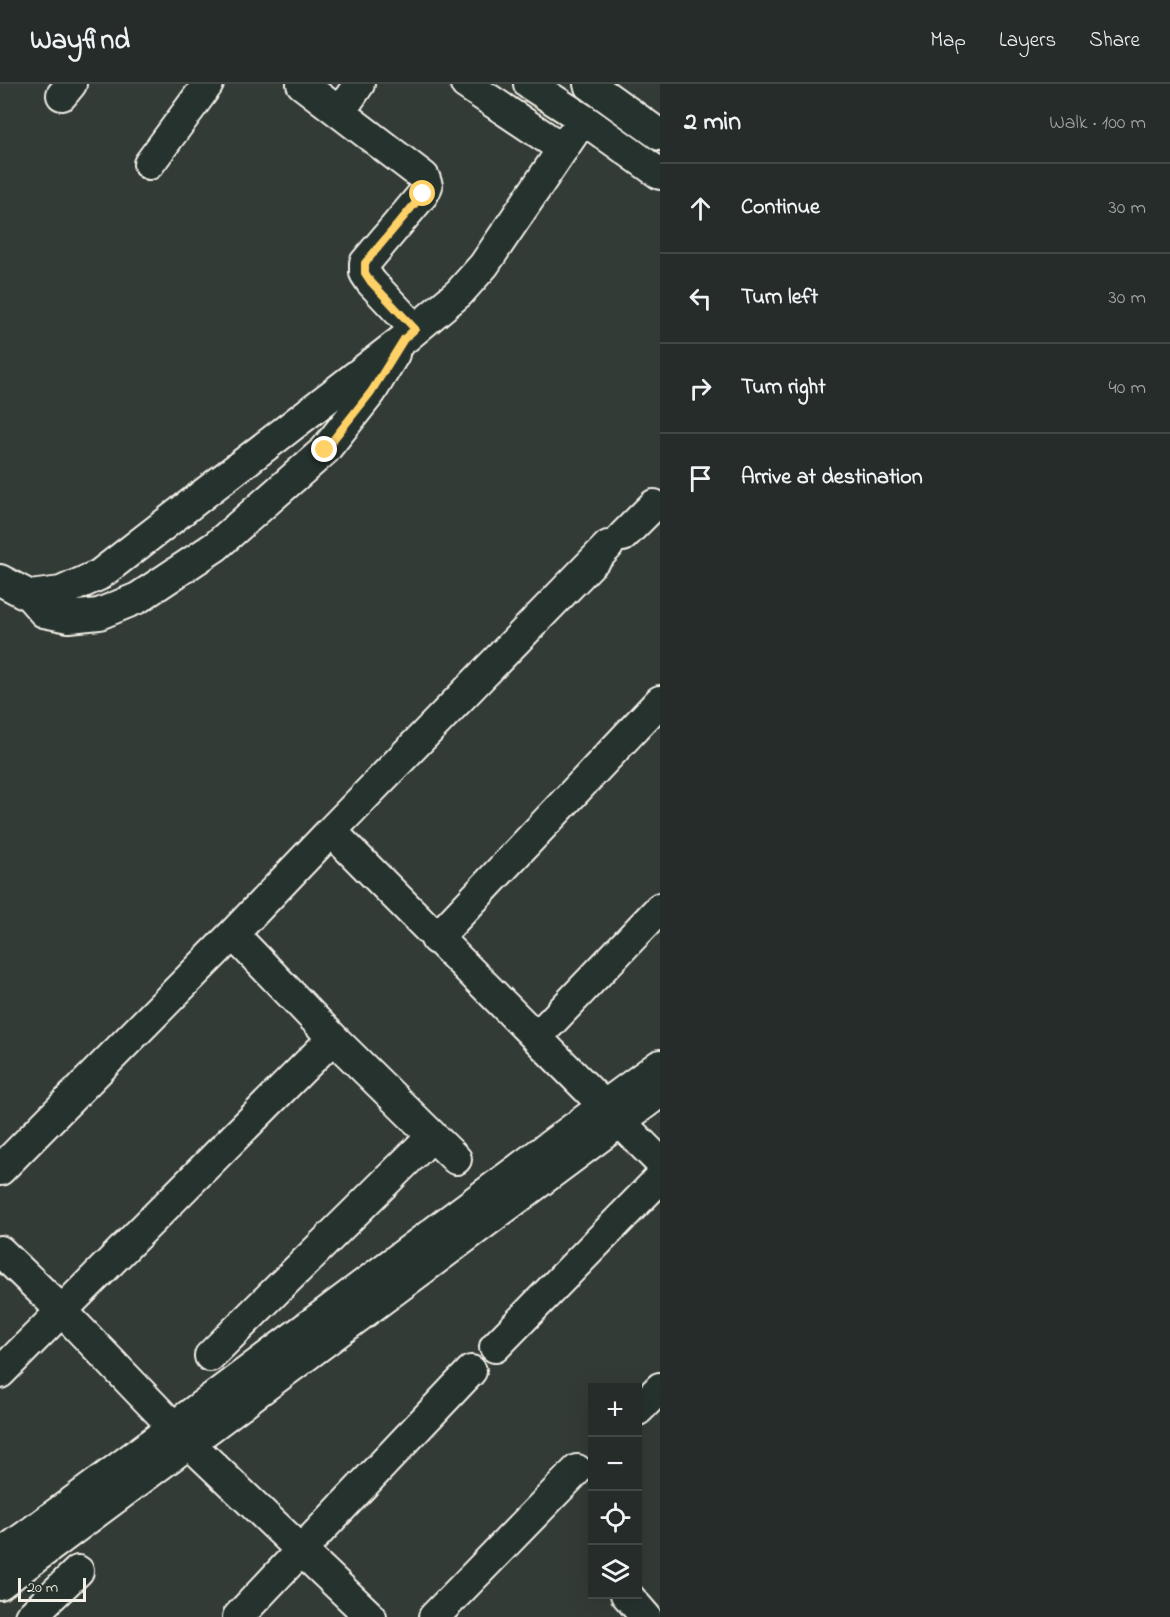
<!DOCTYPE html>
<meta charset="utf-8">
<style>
:root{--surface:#262c29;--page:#2e3431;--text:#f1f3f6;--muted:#a4a7a8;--line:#424846}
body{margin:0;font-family:"Indie Flower",sans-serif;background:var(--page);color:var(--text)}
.controls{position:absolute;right:18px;bottom:18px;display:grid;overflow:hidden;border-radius:0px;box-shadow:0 6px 24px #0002}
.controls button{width:54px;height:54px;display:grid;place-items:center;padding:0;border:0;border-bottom:2px solid var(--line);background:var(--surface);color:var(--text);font:30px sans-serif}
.scale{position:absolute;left:18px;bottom:15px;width:68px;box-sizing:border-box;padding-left:6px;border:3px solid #f4f1e8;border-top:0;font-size:16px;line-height:21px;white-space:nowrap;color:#f4f1e8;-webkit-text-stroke:4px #26332d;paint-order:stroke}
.stop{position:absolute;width:18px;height:18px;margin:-14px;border:4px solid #ffd166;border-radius:50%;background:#fff}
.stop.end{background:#ffd166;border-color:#fff;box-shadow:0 2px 6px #0008}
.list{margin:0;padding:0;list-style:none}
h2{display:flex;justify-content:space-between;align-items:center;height:78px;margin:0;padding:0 24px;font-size:26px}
h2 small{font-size:20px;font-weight:400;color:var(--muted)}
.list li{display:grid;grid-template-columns:39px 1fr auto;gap:18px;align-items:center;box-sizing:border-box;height:90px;padding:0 24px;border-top:2px solid var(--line)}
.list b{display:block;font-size:22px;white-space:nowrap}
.list em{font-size:20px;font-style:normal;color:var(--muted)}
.icon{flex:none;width:33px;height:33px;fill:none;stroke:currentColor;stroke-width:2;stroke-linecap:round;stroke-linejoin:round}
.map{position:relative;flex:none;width:660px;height:1533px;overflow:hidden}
header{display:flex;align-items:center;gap:36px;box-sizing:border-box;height:84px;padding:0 30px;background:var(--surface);border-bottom:2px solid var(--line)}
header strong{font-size:28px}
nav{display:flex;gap:33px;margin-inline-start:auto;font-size:21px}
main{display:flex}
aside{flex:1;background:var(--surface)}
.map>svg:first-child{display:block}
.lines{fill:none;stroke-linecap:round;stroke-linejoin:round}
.minor-casing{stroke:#f4f1e8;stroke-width:34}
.minor{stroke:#26332d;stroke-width:30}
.route{stroke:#ffd166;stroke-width:8}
</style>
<header>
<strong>Wayfind</strong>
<nav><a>Map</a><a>Layers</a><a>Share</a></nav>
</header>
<main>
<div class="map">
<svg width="660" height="1533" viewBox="0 0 660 1533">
<rect width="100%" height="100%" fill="#333b37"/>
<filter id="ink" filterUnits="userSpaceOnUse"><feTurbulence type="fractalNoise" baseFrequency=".0167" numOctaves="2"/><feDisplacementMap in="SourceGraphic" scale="12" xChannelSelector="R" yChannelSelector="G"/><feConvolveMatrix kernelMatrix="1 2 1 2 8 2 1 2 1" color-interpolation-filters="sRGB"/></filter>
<g filter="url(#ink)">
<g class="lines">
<defs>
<path id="minor" d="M302 0 424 93 427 102 423 110 365 179V189L371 198 415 245
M466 0 563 65
M529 0 583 35 660 90
M589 0 660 51
M62 11 71 0
M340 28 359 0
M149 80 208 0
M623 452 654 421
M608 462 331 747 660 1078
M0 496 30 512 61 508 99 491 404 255 459 209 484 181 583 35
M30 512 44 528 69 533 99 530 138 514 216 462 325 366 371 308 394 270
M233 850 333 954 456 1075
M436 855 660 617
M537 953 660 824
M0 1086 233 850 331 747
M0 1167 62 1227 189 1359 371 1533
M495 1263 660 1094
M210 1272 432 1052
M0 1289 333 954
M638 1326 660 1304
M0 1471C221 1310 438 1142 660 981
M0 1500 660 1008
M626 1510 646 1533
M30 1533 78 1487
M238 1533 471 1287
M434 1533 577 1386"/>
</defs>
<use href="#minor" class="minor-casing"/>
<use href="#minor" class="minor"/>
</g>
</g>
<g class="lines" filter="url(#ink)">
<path class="route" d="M325 366 371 308 404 255 415 245 371 198 365 189V179L423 110"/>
</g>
</svg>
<div class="controls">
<button>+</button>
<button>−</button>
<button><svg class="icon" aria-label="locate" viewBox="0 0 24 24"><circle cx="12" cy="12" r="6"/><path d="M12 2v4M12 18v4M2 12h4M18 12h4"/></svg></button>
<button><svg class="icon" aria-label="layers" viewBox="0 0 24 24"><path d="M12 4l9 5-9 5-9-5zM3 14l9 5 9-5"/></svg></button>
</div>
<div class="scale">20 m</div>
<div class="stop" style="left:423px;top:110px"></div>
<div class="stop end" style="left:325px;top:366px"></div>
</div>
<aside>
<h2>2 min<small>Walk · 100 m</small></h2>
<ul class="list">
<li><svg class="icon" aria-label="ahead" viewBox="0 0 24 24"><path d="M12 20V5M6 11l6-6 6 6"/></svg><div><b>Continue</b></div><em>30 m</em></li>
<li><svg class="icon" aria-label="left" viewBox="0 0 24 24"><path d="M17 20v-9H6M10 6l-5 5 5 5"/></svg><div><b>Turn left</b></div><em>30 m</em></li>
<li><svg class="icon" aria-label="right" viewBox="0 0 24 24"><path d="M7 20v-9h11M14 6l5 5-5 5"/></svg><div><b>Turn right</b></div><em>40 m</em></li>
<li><svg class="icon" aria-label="arrive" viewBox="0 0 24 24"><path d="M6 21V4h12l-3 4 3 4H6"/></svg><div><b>Arrive at destination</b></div></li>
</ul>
</aside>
</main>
